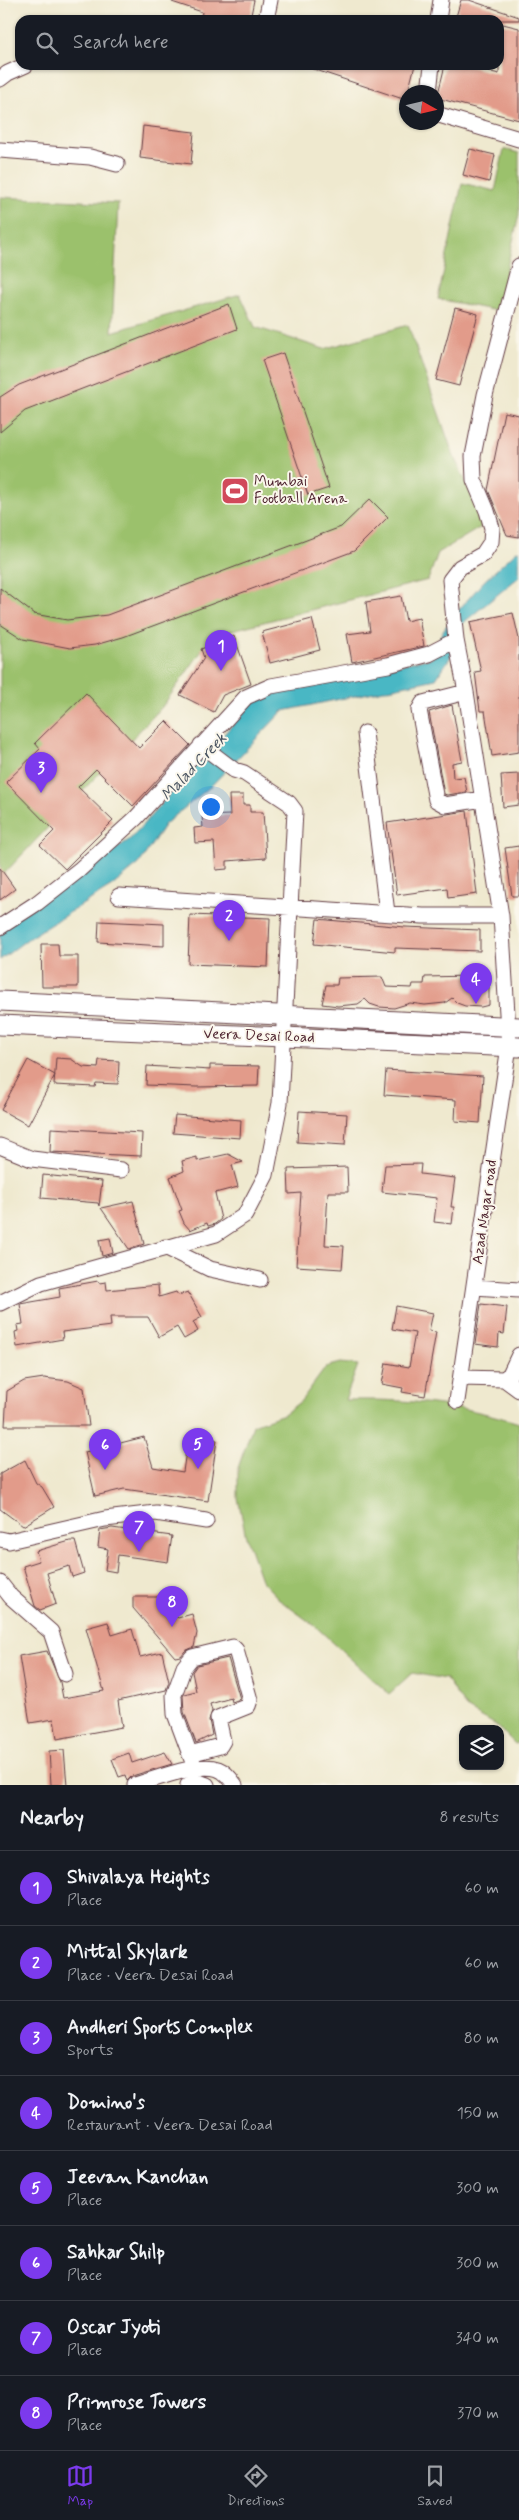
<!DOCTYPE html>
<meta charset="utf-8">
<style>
:root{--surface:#171b24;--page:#20242c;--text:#f1f3f6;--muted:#9ea1a6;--line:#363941;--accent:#7c3aed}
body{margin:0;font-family:Mynerve,sans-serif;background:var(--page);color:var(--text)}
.controls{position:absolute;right:15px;bottom:15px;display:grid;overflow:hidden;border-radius:10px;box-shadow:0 1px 4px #0004}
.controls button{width:45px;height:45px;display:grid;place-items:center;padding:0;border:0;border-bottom:1px solid var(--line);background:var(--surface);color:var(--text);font:25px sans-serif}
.compass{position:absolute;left:399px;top:85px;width:45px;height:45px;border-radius:50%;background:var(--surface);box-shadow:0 1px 4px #0004;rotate:98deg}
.you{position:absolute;left:210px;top:806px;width:18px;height:18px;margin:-12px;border:4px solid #fff;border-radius:50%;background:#1a73e8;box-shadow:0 0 0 8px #1a73e833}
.badge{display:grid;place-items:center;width:32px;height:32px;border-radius:50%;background:var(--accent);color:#fff;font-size:16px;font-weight:700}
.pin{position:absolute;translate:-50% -41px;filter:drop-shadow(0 1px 2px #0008)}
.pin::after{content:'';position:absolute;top:26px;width:18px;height:15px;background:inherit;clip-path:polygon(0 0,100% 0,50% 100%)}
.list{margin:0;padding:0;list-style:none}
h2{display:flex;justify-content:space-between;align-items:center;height:65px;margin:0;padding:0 20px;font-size:21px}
h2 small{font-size:16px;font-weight:400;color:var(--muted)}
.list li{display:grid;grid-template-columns:32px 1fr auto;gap:15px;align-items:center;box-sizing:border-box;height:75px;padding:0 20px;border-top:1px solid var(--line)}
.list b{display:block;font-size:19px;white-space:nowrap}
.list p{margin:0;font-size:16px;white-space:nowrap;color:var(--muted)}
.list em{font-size:16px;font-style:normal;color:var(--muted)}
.icon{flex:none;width:28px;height:28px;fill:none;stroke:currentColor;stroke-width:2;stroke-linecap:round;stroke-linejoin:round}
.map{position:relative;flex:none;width:519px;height:1785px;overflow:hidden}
.search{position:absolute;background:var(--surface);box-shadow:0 1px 4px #0004;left:15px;right:15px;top:15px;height:55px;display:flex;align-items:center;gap:12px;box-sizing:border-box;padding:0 18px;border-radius:15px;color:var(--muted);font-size:19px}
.sheet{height:665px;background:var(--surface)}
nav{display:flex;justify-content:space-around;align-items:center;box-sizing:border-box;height:70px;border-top:1px solid var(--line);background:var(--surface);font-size:14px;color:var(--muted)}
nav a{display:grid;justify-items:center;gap:2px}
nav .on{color:var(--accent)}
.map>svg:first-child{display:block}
.green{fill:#9bc16c;stroke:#72704c}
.water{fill:#49b7c4;stroke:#4a6b78}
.building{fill:#e29b8a}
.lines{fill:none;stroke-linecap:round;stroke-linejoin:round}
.minor-casing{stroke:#633d44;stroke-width:17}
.tertiary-casing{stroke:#633d44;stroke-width:21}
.minor{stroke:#fff;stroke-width:15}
.tertiary{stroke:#fff;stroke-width:19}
.labels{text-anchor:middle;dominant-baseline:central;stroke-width:4;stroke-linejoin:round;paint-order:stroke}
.poi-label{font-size:15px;fill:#4a1f2b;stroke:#fbf7ec;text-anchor:start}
.street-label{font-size:15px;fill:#4a1f2b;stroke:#fbf7ec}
.water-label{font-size:16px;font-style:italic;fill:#4a5461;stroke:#fbf7ec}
</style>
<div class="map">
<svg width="519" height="1785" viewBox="0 0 519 1785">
<rect width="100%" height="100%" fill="#fbf7ec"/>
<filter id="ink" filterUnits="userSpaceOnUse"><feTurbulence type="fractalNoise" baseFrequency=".02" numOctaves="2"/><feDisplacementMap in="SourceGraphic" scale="10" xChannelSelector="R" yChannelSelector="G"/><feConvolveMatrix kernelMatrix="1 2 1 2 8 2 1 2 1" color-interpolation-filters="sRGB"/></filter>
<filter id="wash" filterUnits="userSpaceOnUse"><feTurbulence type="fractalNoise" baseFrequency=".0096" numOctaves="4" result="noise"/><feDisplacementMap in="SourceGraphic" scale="20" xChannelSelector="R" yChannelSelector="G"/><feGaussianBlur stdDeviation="1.12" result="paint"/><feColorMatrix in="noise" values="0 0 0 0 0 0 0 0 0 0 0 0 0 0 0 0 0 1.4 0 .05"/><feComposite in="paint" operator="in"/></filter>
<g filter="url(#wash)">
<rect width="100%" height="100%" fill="#efe9cf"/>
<path class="green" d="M504 149 519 153V215L497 311 438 299 462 183 495 191Z
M0 197 118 203 112 332 240 294 255 327 324 349 408 325 454 457 486 524 438 553 428 580 213 635 162 707 0 878Z
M341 1363 358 1365 345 1400C408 1399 459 1404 519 1423V1743L515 1744 496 1725 466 1708 446 1679 412 1673 389 1694 315 1626 281 1601 261 1580 246 1537 238 1498V1468L253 1425 284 1414 301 1401 326 1367Z"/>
<path class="water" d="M519 549V577L457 628 455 650 436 679 283 711 210 787 165 824 139 864 112 886 29 938 0 960V930L130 839 250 705 269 691 432 658 442 632 455 614 484 581Z"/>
<g id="blocks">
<path class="building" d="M173 0H254L250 20H210L201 18 202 12 172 2Z
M461 0H469L519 17V20H455Z
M499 23 519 28V120L437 98 445 65H464L499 74Z
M308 65H415L406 100 307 67Z
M143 126 194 132 191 164 140 158Z
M470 149 495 155 489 182 463 175Z
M229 304 237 329 25 411 0 432V397L19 385Z
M455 308 478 314 459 386 436 380Z
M283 353 329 488 308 495 262 360Z
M504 412 519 415V537L507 535 488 490Z
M370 499 388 517 354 551 123 637 95 645 70 648 23 639 0 624V588L34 614 67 620 107 615 341 527Z
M401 596 406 621 419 618 424 646 352 662 347 634 370 631 366 602Z
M513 613 519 639V752L492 756 485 711H480L475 672 481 671 470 622Z
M312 619 320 650 270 663 262 632Z
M234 636 251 684 223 695 214 712 180 695 204 658 201 649Z
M86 693 139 748 166 721 190 745 133 806 96 769 78 787 113 821 65 869 40 845 54 831 6 782 40 749 35 743Z
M452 705 462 761 452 763 453 778 464 777 467 792 447 795 444 794 429 712Z
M519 774V805L503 807 501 775Z
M229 795H243V805H250V812H263L266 858 227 861V869L216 870 214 842 195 843 194 828 203 827 202 816 230 815Z
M467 811 477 894 448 898 447 888 397 895 387 823Z
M519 846V896H512L505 848Z
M0 868 15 889 0 900Z
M190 915 270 918 268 967 188 964Z
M317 919 405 927 480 930V951L395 948V952L314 944Z
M99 921 164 924V946L98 942Z
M41 944H58L59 956H78V987H42Z
M469 976 473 986 489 987V1005L481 1007 465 1006 457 1003 452 998 445 1003 425 1005 410 1003 394 1008 379 1007 370 1004 365 999 358 1004 338 1006 322 1004 326 985H337L338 978 382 977 386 987 412 988 413 984H424L425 977Z
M56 1058 71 1059 83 1067 98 1068 99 1060 119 1061 118 1084 96 1083 95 1087 54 1085Z
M28 1060 55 1075 28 1125 1 1110Z
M210 1065 259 1066 258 1086 196 1087 146 1085 147 1066 210 1070Z
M386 1070 483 1076 480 1123 455 1121 456 1100 384 1095Z
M299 1111 347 1114 345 1145 297 1142Z
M175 1115 241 1120 240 1138 173 1133Z
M51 1128 142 1133 141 1156 50 1152Z
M228 1154 243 1162 232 1165 238 1187 215 1193 221 1219 215 1224 208 1226 207 1223 190 1230 184 1223 179 1211 182 1210 170 1177 184 1171 182 1161 197 1157V1161Z
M421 1164 420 1174 455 1178 451 1207H454L452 1224 434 1222 437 1198 382 1192 385 1165Z
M347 1167 348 1192H328L325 1245 344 1246 342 1269 296 1266 301 1193 289 1194 288 1169Z
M43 1175 102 1181 99 1206 98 1203 41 1198Z
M133 1201 144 1244 129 1249 101 1208Z
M110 1238 113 1253 102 1256 99 1240Z
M98 1281 99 1283 106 1282 107 1290 158 1285 159 1297 176 1292 178 1295 188 1292 202 1317 193 1322 198 1331 184 1339 177 1327 159 1337 148 1317H110L111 1326 62 1332 63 1339 17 1347 15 1332 18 1331 17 1325 23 1324 20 1304 60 1297 59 1288Z
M481 1304 507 1307 504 1334 499 1333 498 1347 475 1344Z
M396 1306 433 1313 429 1331 436 1332 425 1396 402 1392 403 1388 382 1384 386 1363 409 1367 415 1333 392 1329Z
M44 1378 68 1381 84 1388 89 1426H5L7 1391 24 1381Z
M188 1436 217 1440 208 1501 124 1489 95 1496 85 1452 144 1437 153 1467 183 1472Z
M25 1460 36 1483 42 1487 54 1507 23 1526 0 1509V1474Z
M112 1528 172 1536 168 1562 118 1555 116 1572 105 1570 108 1549 98 1547 100 1530Z
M70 1541H75L84 1573 72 1577 69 1566 47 1573 56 1604 40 1610 35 1606 23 1566 39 1561 36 1551Z
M133 1597H169V1611L178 1618 192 1614 197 1633 194 1647 185 1651 181 1656 175 1657 133 1608Z
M108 1622 112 1635 132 1629 140 1657 162 1652 169 1682 166 1690 118 1701 122 1727 57 1739 54 1719 30 1723 19 1656 47 1651 60 1682 63 1698 104 1691 86 1628Z
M228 1658 240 1699 232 1702 231 1698 210 1704 212 1711 209 1720 212 1735 196 1743 184 1712 183 1696 184 1694 196 1691 192 1672 197 1665Z
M64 1750 67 1785H51L49 1751Z
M165 1752 172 1764 132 1776 127 1781 125 1775 119 1777 112 1759 129 1753 132 1763Z"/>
</g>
</g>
<g filter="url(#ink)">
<use href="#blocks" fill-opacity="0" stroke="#633d44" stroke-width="1"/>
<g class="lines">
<defs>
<path id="minor" d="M266 20 270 0
M438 20 441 0
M0 79 8 73 26 65
M429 92 432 65
M436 114 519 139
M0 150 90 157 117 164
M466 692 423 703 419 710 436 800 445 805 483 799
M365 733 387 913
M119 896 423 916H501
M0 927 37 903 79 870 136 818 246 697 271 686 388 665 429 654 456 640
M0 1146 32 1159 121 1170
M165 1247 210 1269 260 1280
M474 1287 519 1290
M0 1303 41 1283 216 1234 245 1215 266 1175 280 1103 295 811 289 803 244 773 234 770 201 745
M461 1378 504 1379 510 1374 519 1355
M504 1379 519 1390
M457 1401 509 1046 501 916 466 692 456 640 450 580 460 567 483 554 491 542 492 528 487 511 474 480 473 456 485 395 519 266
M0 1539 9 1541 105 1519 156 1513 206 1521
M0 1583 11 1597 51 1632 65 1674
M190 1754 220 1746 223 1741 218 1718 248 1706 250 1700 236 1650 233 1647 192 1657 184 1667 174 1695 175 1714 195 1768
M135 1785C157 1779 197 1762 218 1769 226 1772 231 1779 235 1785
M188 1785 199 1782 207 1785"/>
<path id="tertiary" d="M0 1001 519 1027
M0 1025 519 1047"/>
</defs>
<use href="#minor" class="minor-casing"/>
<use href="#tertiary" class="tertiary-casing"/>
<use href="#minor" class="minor"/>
<use href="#tertiary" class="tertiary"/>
</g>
</g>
<defs>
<symbol id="stadium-square" viewBox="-11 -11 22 22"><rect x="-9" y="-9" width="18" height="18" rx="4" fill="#d1495b" stroke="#fbf7ec"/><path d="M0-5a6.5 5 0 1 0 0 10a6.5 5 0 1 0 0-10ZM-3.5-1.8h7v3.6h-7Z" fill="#fff"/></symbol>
</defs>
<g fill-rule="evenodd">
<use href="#stadium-square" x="219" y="475" width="32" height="32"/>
</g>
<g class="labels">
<g class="poi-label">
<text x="254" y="482">Mumbai<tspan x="254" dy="17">Football Arena</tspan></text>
</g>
<g class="street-label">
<text transform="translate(259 1036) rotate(2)">Veera Desai Road</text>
<text transform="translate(485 1212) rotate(-82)">Azad Nagar road</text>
</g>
<g class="water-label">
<text transform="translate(194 767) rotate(-46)">Malad Creek</text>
</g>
</g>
</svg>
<div class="controls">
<button><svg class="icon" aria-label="layers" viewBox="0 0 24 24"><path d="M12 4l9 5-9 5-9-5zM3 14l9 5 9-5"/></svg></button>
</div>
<svg class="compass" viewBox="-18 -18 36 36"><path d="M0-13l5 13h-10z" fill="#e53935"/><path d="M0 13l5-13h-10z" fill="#9ea1a6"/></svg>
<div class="you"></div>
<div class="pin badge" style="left:221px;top:671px">1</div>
<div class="pin badge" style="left:229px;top:941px">2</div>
<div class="pin badge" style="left:41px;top:793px">3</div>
<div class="pin badge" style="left:476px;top:1004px">4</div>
<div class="pin badge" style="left:198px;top:1469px">5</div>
<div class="pin badge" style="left:105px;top:1470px">6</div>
<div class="pin badge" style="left:139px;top:1552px">7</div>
<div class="pin badge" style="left:172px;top:1627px">8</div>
<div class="search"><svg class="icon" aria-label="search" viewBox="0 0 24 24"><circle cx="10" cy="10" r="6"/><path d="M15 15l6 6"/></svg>Search here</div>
</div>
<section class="sheet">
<h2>Nearby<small>8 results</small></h2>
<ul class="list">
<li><span class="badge">1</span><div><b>Shivalaya Heights</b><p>Place</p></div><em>60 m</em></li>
<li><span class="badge">2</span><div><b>Mittal Skylark</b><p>Place · Veera Desai Road</p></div><em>60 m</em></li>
<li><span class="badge">3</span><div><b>Andheri Sports Complex</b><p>Sports</p></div><em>80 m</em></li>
<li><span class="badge">4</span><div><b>Domino's</b><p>Restaurant · Veera Desai Road</p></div><em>150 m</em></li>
<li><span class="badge">5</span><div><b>Jeevan Kanchan</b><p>Place</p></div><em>300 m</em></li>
<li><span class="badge">6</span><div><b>Sahkar Shilp</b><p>Place</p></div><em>300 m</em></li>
<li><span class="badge">7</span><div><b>Oscar Jyoti</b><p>Place</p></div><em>340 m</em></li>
<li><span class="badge">8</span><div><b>Primrose Towers</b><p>Place</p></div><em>370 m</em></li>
</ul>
</section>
<nav>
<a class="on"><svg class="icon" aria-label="map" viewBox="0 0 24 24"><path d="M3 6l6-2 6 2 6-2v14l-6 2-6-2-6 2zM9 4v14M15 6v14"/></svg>Map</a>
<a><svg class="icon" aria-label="directions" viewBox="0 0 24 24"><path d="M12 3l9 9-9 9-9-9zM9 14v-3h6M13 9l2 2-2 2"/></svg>Directions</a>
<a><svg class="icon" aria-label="saved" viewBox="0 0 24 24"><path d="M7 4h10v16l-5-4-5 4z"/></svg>Saved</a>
</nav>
